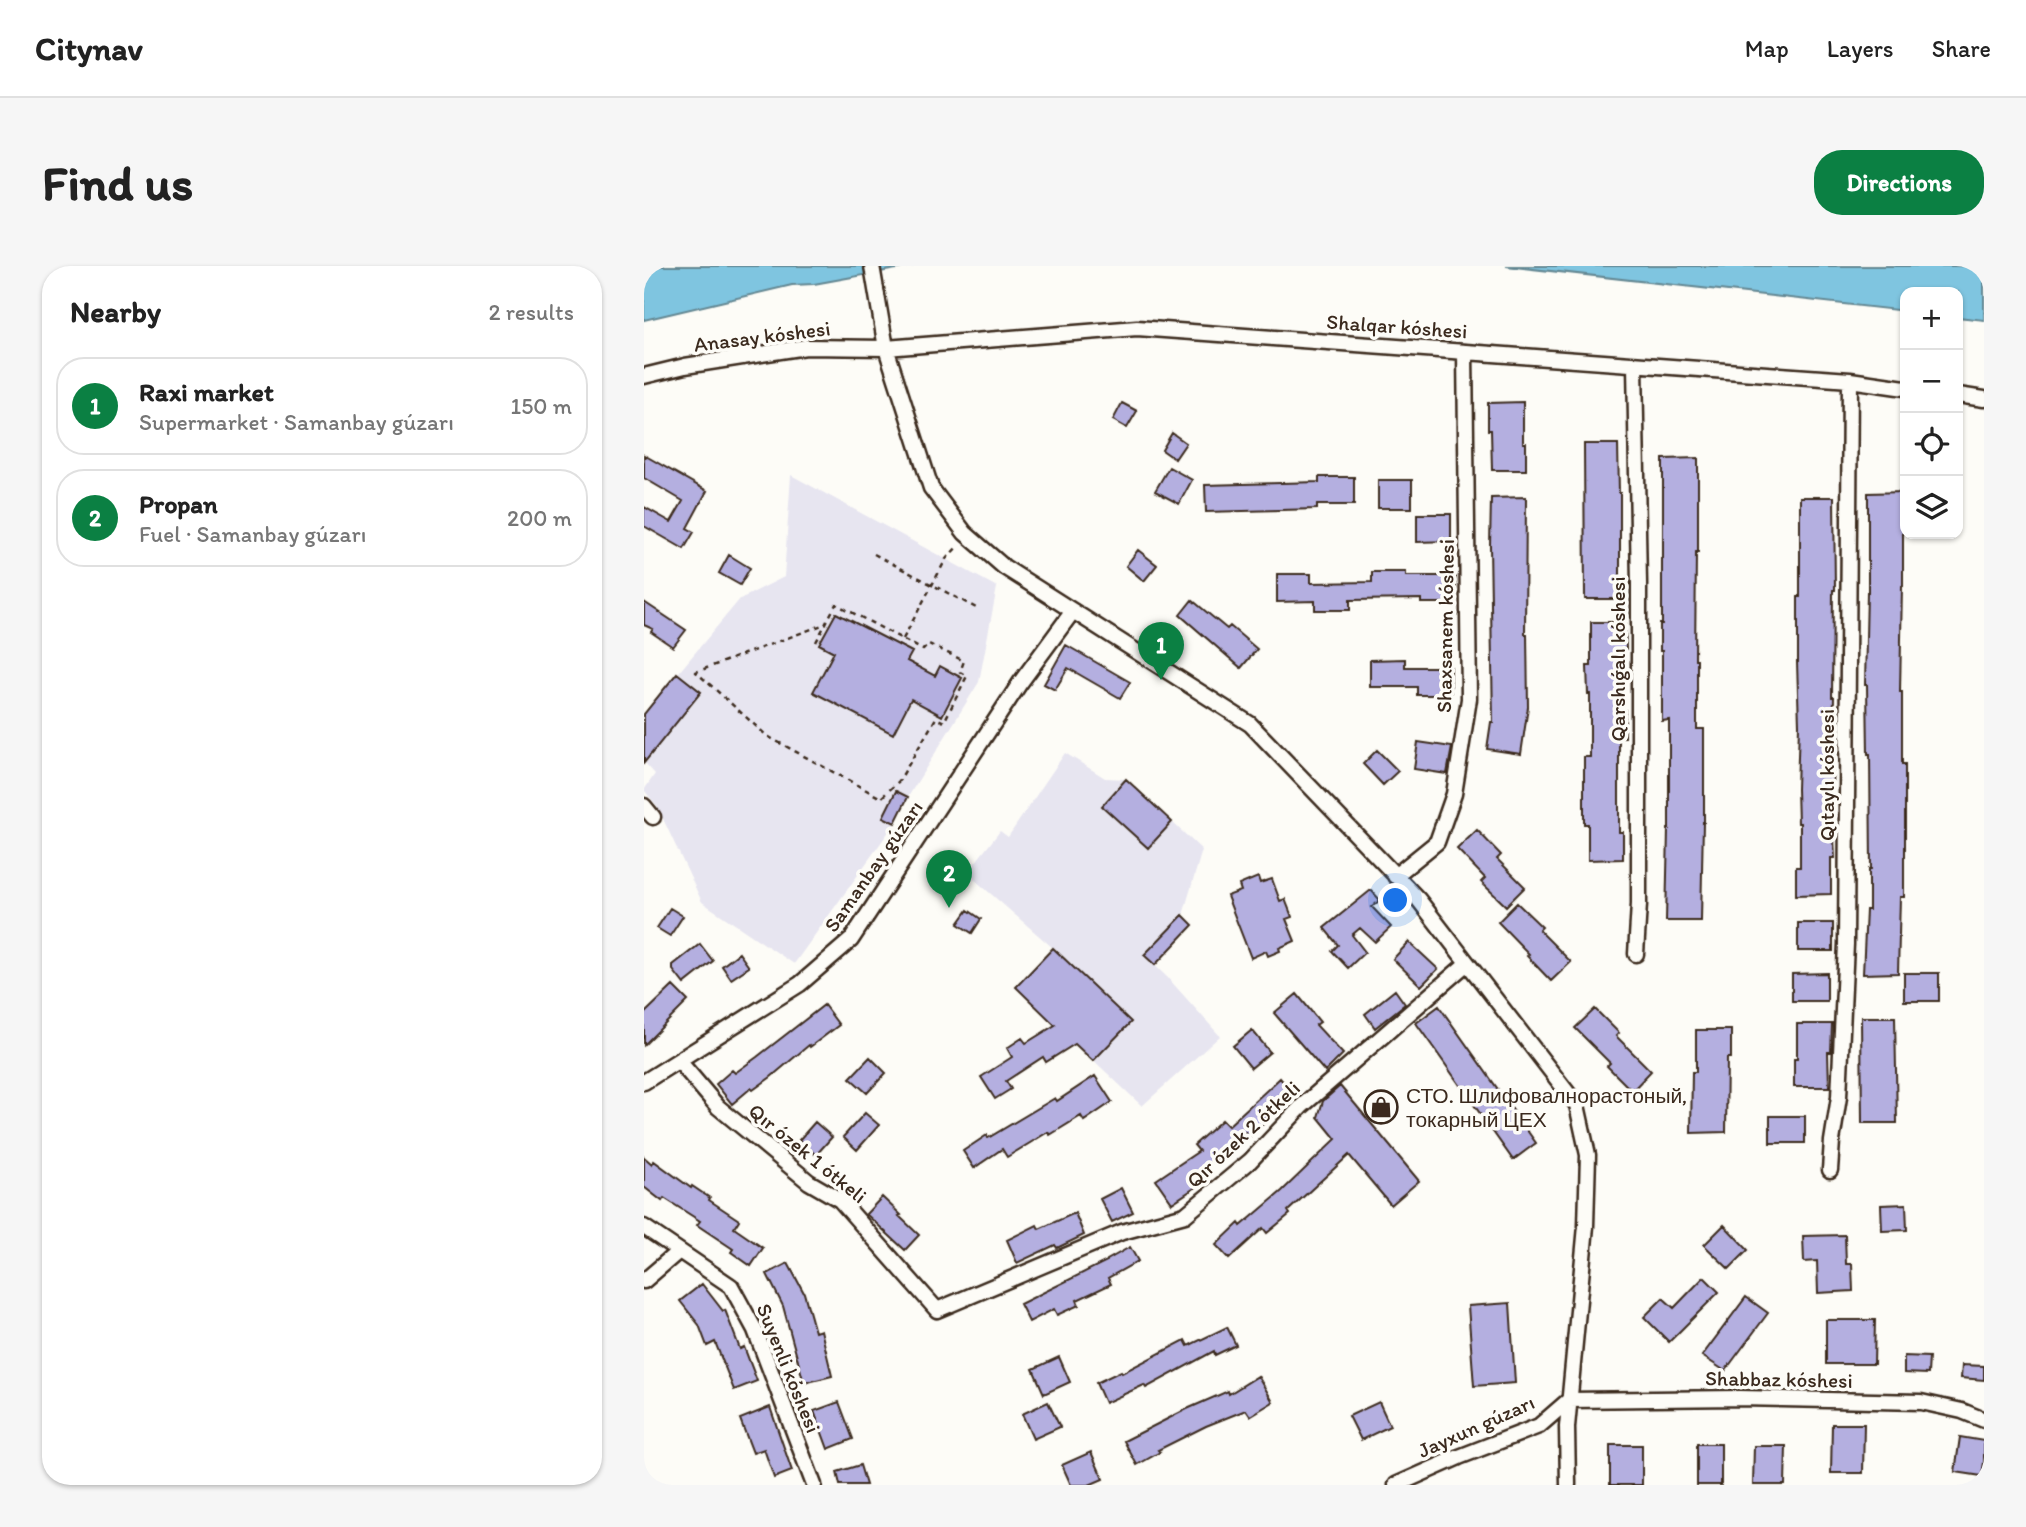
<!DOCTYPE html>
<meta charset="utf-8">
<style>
:root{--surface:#fff;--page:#f6f6f6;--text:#222;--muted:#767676;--line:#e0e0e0;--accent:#0b8043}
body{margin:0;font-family:Itim,sans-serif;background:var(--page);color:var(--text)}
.controls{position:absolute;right:21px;top:21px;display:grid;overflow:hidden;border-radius:14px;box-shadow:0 2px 5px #0004}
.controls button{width:63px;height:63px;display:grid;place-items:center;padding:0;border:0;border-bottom:2px solid var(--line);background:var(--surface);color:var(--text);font:35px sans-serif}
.you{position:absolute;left:752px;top:635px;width:24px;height:24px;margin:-18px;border:5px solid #fff;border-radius:50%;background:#1a73e8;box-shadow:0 0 0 10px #1a73e833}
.badge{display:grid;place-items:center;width:46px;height:46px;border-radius:50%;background:var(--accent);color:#fff;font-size:23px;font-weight:700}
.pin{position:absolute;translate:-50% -58px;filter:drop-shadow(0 2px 4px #0008)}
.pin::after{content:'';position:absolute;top:37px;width:24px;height:21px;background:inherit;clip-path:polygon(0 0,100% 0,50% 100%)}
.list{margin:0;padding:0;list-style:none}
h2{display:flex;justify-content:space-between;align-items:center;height:91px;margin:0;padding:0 28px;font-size:30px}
h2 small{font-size:23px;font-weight:400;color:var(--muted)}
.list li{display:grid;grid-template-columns:46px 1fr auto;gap:21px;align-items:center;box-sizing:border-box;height:98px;margin:0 14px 14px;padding:0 14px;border:2px solid var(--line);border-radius:28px}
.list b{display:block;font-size:26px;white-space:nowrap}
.list p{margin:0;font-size:23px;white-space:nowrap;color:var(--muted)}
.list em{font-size:23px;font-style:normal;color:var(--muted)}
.icon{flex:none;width:38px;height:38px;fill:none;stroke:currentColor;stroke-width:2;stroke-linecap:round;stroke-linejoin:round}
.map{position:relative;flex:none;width:1340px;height:1219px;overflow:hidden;border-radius:28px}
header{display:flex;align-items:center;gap:42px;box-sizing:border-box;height:98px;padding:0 35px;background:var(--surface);border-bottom:2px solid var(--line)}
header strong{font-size:33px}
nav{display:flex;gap:38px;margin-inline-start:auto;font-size:24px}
.intro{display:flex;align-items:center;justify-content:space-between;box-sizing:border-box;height:168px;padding:0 42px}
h1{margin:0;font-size:49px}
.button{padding:18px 32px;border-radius:28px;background:var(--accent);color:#fff;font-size:24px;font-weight:700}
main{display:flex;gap:42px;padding:0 42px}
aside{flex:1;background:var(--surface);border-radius:28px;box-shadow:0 2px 5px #0004}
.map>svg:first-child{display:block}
.built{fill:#e7e5f0}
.water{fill:#7fc5e0;stroke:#648792;stroke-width:2}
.building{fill:#b4afe0;stroke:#3b2a1e;stroke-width:2}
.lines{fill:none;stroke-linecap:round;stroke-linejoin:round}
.minor-casing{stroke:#3b2a1e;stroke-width:19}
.path{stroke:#3b2a1e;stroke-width:2.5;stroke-dasharray:5 5;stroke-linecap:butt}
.minor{stroke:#fdfcf7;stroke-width:14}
.labels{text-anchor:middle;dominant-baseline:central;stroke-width:7;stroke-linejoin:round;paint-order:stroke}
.street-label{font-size:21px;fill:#3b2a1e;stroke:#fdfcf7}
.poi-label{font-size:21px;fill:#3b2a1e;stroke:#fdfcf7;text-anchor:start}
</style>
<header>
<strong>Citynav</strong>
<nav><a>Map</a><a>Layers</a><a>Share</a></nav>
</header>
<div class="intro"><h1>Find us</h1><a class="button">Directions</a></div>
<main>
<aside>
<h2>Nearby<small>2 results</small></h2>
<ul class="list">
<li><span class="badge">1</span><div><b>Raxi market</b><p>Supermarket · Samanbay gúzarı</p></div><em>150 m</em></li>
<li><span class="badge">2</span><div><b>Propan</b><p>Fuel · Samanbay gúzarı</p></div><em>200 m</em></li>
</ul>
</aside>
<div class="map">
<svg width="1340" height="1219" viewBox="0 0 1340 1219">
<rect width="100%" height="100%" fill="#fdfcf7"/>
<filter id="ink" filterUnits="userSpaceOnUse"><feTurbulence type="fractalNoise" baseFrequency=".0143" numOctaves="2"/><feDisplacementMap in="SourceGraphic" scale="14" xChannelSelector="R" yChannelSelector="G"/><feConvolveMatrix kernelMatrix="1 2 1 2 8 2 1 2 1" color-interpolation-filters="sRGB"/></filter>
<g filter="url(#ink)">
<path class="built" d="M147 209 353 321 335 416 264 531 251 557 150 698 58 636 13 540 0 524 11 508 0 496V448L96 333 140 311Z
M421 487 461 512 482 513 558 584 539 649 500 689 524 712 576 770 498 840 372 721 409 682 323 607 356 565 364 571Z"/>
<path class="water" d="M0 0H269L170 18 148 19 0 54Z
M862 0H1340V54L1314 51V26H1261V45Z"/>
<path class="building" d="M879 136V177H882V204H848L847 164H844V137Z
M478 137 493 145 483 162 469 154Z
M528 167 542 177 531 193 518 184Z
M940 178H974L975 227H976V333H941Z
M0 189 63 225 43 262 50 266 40 283 0 260V241L27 256 39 235 0 212Z
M1054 192V286H1052L1051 393H1053V463H1060V556H1059L1057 655H1022L1024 563H1025V454L1018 455V385H1016V358H1018V292H1019V193Z
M525 201 548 214 535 238 511 225Z
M675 211H710V239H673V243L562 246 561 219 675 216Z
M734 214H768V242H734Z
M1259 226V320H1258L1256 426H1258V498H1261V591H1260V631H1256L1254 707 1219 708 1222 644H1225V603H1227L1226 488H1224L1223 419H1221L1223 326H1224V227Z
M882 231 881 368H883L884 441 877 488 843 483 847 456H849L846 280 847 232Z
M1156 231H1190L1191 324H1189L1188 431H1190L1188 529 1191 592H1187V628L1152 629V601H1156V557H1154L1153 523 1155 459 1153 396H1154V331H1156Z
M773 248H807V275L773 276Z
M494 284 513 299 500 315 482 300Z
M85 289 106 302 96 319 75 307Z
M728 306H762V310H812V337H777V333L706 334V344H671V335L633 336V308H667V317L728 316Z
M548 334 583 363 586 360 613 383 597 402 536 349Z
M0 336 42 364 29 381 7 366 9 363 0 359Z
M192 347 268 386 263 395 291 410 296 400 318 412 298 450 267 433 249 468 169 426 190 386 175 378Z
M947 356H981L982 383H978V444H981V471H975V566H979V593L944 594V558H940V491H946V428H944L943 400H947Z
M422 379 486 416 476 432 424 402 411 424 400 418Z
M761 393V401H807V429H773V421H726V394Z
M33 407 57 426 0 497V448Z
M774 476 808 481 803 508 770 503Z
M733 484 754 505 739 519 719 498Z
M482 513 528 556 504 582 458 540Z
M252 525 264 531 251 557 239 551Z
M833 564 857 589 853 593 881 621 862 640 837 616 841 612 813 583Z
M614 611 616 617 628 613 636 635 641 633 648 651 642 653 651 675 635 682 636 685 624 690 622 685 607 692 583 630 597 625 595 619Z
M727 624 736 634 728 641 747 661 731 676 716 662 708 669 721 686 704 702 688 685 694 679 680 662Z
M873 637 898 661 895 664 927 696 907 715 883 690 885 688 854 656Z
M26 642 39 650 26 670 13 662Z
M324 644 337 653 328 667 314 658Z
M539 649 549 659 511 699 500 689Z
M1154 657H1189V685H1154Z
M765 676 794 703 777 720 749 693Z
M56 678 69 695 40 718 29 704V699Z
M409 682 487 756 449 795 431 778 402 796 399 791 362 815 367 823 351 833 337 811 368 791 363 782 378 772 382 777 411 759 372 721Z
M95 687 105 701 87 713 78 700Z
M1183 707V735H1148V708Z
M1260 707H1295V735H1260Z
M29 720 44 735 0 779V748Z
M751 724 761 738 731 762 721 748Z
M653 728 676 756 672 759 699 788 681 806 630 747Z
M180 739 195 759 166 781 165 779 127 811 109 824 107 822 88 838 72 818 88 804 91 807 113 791Z
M795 740 892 877 869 894 772 757Z
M951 743 975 767 972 770 1007 805 988 825 963 800 966 797 931 762Z
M1217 751H1251L1253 857H1218Z
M1153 758H1188L1187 786H1184L1185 821H1150V793H1153Z
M608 764 626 786 607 802 589 780Z
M1052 764H1087V792H1083L1082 866 1047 867 1048 806H1052Z
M226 791 242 807 223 827 206 812Z
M451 810 468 836 440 855 437 850 406 869 404 866 363 891 358 883 330 902 319 885 343 869 344 872 411 832 413 835Z
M636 812 650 829 605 871 601 866 555 907 561 915 528 937 512 914 555 885 550 879 578 854 584 860Z
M696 820 775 915 747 939 705 889 644 945 646 948 623 967 619 962 585 993 572 979 595 957 597 960 638 925 692 873 674 851 679 835Z
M221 847 235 859 213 884 199 871Z
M1126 850H1161V877H1126Z
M171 856 188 871 172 889 155 874Z
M0 891 8 898 10 895 47 922 48 920 66 932 65 934 95 954 90 962 119 982 107 1000 87 986 89 983 53 959 56 955 20 932 18 935 0 921Z
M477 922 489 946 468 956 456 933Z
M238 931 257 949 255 950 275 969 261 984 222 948Z
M1262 938 1263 964 1238 965 1237 939Z
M431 947 440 969 413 982 411 979 373 997 363 974 393 959 395 963Z
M1080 959 1104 984 1085 1003 1060 979Z
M1201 969 1202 998H1208L1209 1025 1174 1027 1173 995 1160 996 1159 970Z
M486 981 494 995 464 1012 467 1018 433 1034 435 1039 413 1049 410 1043 385 1056 376 1038 463 995V994Z
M144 997 160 1027 171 1066 177 1064 188 1110 160 1117 139 1040 123 1008Z
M1060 1011 1075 1026 1025 1076 1000 1051 1019 1032 1030 1042Z
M58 1018 79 1045 81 1044 96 1083 100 1081 113 1115 90 1124 71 1076 63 1080 55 1059 36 1035Z
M1102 1031 1124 1047 1081 1105 1058 1090Z
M866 1037 871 1117 830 1120 824 1040Z
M1182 1054H1231L1230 1098H1182Z
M583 1061 592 1079 571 1089 570 1085 502 1122 500 1119 461 1137 452 1117 477 1105 478 1107 541 1074 544 1080Z
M1260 1090 1285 1091 1284 1108 1260 1107Z
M415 1091 426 1116 400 1128 389 1103Z
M1318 1099 1340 1100V1114L1317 1112Z
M614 1110 629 1136 606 1150 602 1144 562 1160 514 1184 516 1186 493 1199 480 1175 543 1143 584 1125 585 1128Z
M195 1136 209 1173 184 1183 170 1145Z
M404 1136 416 1161 389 1173 378 1148Z
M735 1136 746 1160 717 1174 705 1150Z
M126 1141 148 1205 130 1212 120 1183 109 1187 96 1153Z
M1188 1158H1220L1219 1207H1187Z
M1316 1171 1340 1175V1196L1338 1210 1311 1206Z
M1053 1178H1077V1219H1053Z
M966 1179H998V1219H966Z
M1110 1180H1142L1141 1219H1109Z
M447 1186 459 1213 445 1219H427L418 1199Z
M216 1199 222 1219H196L193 1206Z"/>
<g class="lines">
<defs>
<path id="minor" d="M228 0 242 82 287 222 321 267 360 301 606 458 774 633 933 839 944 889 942 960 923 1161 924 1219
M991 99 995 318V638L992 688
M0 110 41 100 162 81 242 82 493 62 1206 114 1261 122
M1314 129 1340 133
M0 540 9 551
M751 610 793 576 810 528 825 433 821 86
M35 795 74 841 165 916 196 934 293 1044 478 966 541 949 606 895 658 840 822 698
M0 816 156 718 207 674 376 417 429 345
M1186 904 1188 875 1195 831 1202 678 1206 114
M0 961 87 1020 111 1064 170 1219
M0 1015 35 985
M752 1219 815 1191 895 1160 925 1134 1095 1132 1277 1136 1318 1145 1340 1154"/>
</defs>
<use href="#minor" class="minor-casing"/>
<path class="path" d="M230 288 334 343
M259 373 302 293 314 280
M172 376 192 338 279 384 285 378 320 395 316 406 323 410 300 456 292 452 255 515 237 532 123 470 52 406 181 358"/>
<use href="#minor" class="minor"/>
</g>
</g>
<defs>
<symbol id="shop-ring" viewBox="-11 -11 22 22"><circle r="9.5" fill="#fdfcf7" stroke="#3b2a1e" stroke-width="1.5"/><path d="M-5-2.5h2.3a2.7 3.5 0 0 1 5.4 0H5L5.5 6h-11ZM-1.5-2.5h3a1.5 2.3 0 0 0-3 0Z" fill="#3b2a1e"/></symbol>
</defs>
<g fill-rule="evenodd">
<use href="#shop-ring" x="718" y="822" width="38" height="38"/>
</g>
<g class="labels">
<g class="street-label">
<text transform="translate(753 60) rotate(4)">Shalqar kóshesi</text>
<text transform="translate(118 70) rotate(-7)">Anasay kóshesi</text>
<text transform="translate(801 360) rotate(-89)">Shaxsanem kóshesi</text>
<text transform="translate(973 393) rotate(-90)">Qarshıǵalı kóshesi</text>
<text transform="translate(1182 509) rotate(-90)">Qıtaylı kóshesi</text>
<text transform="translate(229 600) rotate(-55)">Samanbay gúzarı</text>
<text transform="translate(599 868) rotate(-43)">Qır ózek 2 ótkeli</text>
<text transform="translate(164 887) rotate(39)">Qır ózek 1 ótkeli</text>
<text transform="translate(145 1102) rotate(68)">Suyenli kóshesi</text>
<text transform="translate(1135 1113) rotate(1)">Shabbaz kóshesi</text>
<text transform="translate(832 1160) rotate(-24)">Jayxun gúzarı</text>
</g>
<g class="poi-label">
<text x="762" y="829">СТО. Шлифовалнорастоный,<tspan x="762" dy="24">токарный ЦЕХ</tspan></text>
</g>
</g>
</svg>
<div class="controls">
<button>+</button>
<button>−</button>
<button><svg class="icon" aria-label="locate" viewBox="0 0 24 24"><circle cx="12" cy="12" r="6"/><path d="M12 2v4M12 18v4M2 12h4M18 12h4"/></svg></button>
<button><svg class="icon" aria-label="layers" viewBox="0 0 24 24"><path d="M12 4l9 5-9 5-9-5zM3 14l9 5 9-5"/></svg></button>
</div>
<div class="you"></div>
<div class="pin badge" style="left:517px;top:414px">1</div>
<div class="pin badge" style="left:305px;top:642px">2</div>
</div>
</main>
